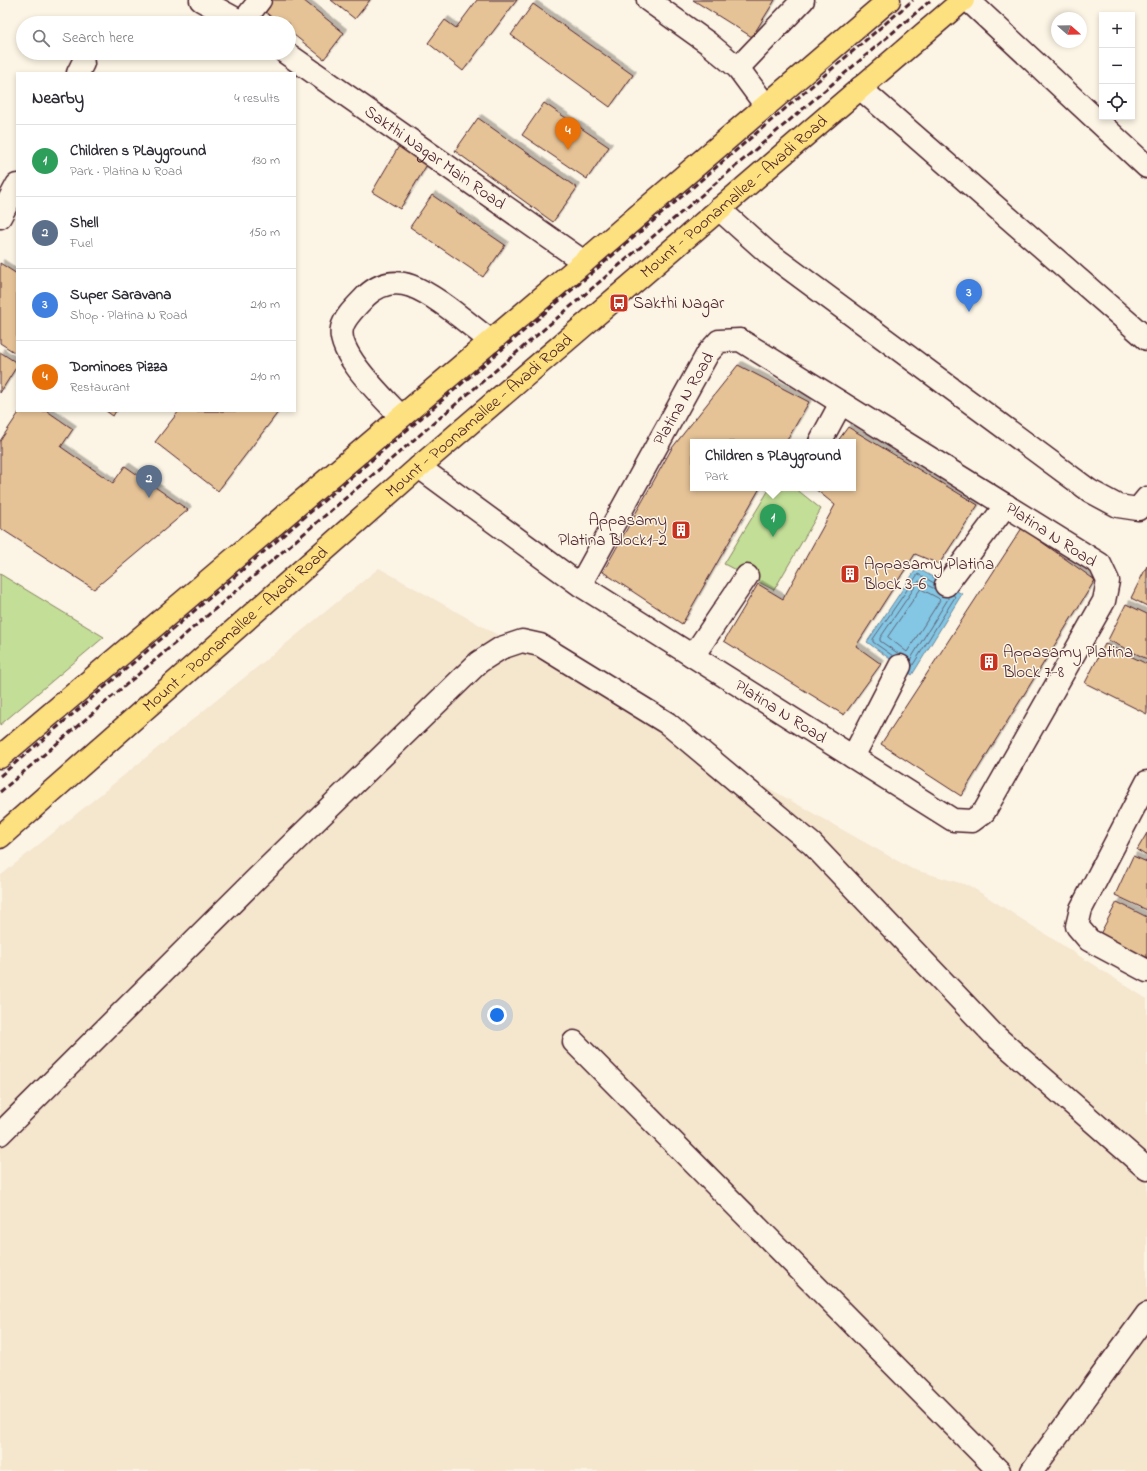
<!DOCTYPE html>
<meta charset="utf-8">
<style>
:root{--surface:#fff;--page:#f2f2f3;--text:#2b2b33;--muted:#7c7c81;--line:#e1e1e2;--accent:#c8321e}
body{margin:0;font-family:"Indie Flower",sans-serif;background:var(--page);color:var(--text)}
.controls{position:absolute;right:12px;top:12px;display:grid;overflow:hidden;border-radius:0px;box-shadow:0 2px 6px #0003}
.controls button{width:36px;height:36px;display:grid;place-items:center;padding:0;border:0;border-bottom:1px solid var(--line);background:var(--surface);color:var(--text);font:20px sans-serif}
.compass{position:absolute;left:1051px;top:12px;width:36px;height:36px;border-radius:50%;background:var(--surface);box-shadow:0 2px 6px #0003;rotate:110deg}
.you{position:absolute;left:497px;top:1015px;width:14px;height:14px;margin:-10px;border:3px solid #fff;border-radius:50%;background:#1a73e8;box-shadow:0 0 0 6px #1a73e833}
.badge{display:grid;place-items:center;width:26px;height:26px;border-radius:50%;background:var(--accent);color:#fff;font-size:13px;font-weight:700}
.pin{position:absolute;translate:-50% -33px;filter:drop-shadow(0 1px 2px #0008)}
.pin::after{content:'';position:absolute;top:21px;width:14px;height:12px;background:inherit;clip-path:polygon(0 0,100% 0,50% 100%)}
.popup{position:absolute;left:690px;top:439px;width:166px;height:52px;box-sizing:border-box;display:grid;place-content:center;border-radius:0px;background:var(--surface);filter:drop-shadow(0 1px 3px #0005);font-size:13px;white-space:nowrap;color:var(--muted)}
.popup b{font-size:15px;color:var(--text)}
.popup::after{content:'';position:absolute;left:50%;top:100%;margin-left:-8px;border:8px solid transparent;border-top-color:var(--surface)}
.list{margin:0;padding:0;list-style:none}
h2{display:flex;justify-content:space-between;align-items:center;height:52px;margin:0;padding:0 16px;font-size:17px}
h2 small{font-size:13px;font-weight:400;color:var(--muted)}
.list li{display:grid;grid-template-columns:26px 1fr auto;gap:12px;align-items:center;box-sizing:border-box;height:72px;padding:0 16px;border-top:1px solid var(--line)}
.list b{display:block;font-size:15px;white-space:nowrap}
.list p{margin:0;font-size:13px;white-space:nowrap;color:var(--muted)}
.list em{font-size:13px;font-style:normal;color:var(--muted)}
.icon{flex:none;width:22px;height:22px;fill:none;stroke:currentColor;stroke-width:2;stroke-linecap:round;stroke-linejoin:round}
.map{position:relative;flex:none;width:1147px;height:1471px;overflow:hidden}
.search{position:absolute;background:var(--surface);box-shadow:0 2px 6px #0003;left:16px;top:16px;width:280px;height:44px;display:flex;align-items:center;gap:10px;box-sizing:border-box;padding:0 14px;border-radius:22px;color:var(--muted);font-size:15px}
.panel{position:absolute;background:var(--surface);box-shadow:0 2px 6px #0003;left:16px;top:72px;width:280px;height:340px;border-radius:0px}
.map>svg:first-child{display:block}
.built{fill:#f5e6ce}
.green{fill:#c3df97;stroke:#867f61}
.water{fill:#83c7e4;stroke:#6c849a}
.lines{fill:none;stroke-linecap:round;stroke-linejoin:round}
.shore{stroke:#616275;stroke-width:1}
.building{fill:#e6c397;stroke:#4a1f2b;filter:url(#shadow)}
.minor-casing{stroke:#4a1f2b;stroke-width:25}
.major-casing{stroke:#4a1f2b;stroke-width:25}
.minor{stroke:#fcf5e5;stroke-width:22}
.major{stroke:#fde080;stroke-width:22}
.rail{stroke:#4a1f2b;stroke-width:3;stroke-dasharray:6 3;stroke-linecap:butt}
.labels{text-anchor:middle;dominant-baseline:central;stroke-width:3;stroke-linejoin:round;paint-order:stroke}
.street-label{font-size:17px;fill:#4a1f2b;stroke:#fcf5e5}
.poi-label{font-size:17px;fill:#4a1f2b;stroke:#fcf5e5;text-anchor:start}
</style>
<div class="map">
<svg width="1147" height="1471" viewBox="0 0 1147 1471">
<defs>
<filter id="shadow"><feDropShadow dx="3.5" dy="-3.5" stdDeviation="0" flood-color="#0004"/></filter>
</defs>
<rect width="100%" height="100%" fill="#fcf5e5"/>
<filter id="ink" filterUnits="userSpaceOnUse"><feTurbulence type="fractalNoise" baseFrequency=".025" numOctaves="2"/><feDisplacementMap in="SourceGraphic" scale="8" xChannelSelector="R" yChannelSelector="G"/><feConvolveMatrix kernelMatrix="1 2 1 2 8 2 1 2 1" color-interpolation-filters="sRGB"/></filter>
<g filter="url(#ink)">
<path class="built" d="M379 568 912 869 970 886 1147 999V1471H0V876Z"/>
<path class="green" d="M770 488H795L821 509 774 590 724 564Z
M0 574 104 637 0 725Z"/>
<path class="water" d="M917 568 962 594 912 675 867 642Z"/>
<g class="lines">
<path class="shore" d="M921 589 938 598 940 600 907 652 888 637Z
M899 654 880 641V638L919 581 935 589
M893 656 873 642V639L918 574 934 583
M910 660 948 599V596
M911 668 955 597 953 594"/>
</g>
<path class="building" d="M273 0H303L344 33 324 59 289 31V23H279L264 11Z
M331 0H370L355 19Z
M477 0H517L463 71 428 43 445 20 456 28Z
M693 0H775L752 37Z
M533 4 633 75 610 107 511 35Z
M544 103 609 147 587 179 522 135Z
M478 118 577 188 553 222 455 151Z
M399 146 428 163 400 209 372 192Z
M432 195 505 245 483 277 410 227Z
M0 263 17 274V354L0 343Z
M0 352 17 363V366L0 393Z
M738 365 809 402 786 442H693V488H760L682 624 603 572 672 448Z
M20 411H47L73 429 61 447 113 483 125 466 188 510 94 589 0 528V441Z
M106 411H116L113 416Z
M179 411H279L218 491 155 442Z
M848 427 978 505 939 564 915 554 856 646 881 664 844 715 724 641 758 584 783 599 835 505 814 488H853V442H837Z
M1022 528 1095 580 961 796 881 744Z
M1147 566V606L1131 598Z
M1126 604 1147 614V659L1108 640Z
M1105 644 1147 664V714L1085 683Z
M1147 833V856L1137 850Z
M1133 856 1147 862V910L1115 895Z
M1117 902 1147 917V960L1099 936Z"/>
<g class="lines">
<defs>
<g id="minor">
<path d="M201 0 243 23"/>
<path d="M648 0 708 43 738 68 766 106"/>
<path d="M968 0 1147 167"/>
<path d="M242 23 260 0"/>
<path id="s1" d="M286 53 584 262"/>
<path d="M738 68 803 0"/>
<path d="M78 73 83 63"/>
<path d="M860 88 1147 339"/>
<path d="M719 209 767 252 1090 491 1118 506 1138 509 1147 498"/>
<path d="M0 217 17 185"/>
<path d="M401 417C385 399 336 354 342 328 345 316 358 305 366 296 379 284 394 280 411 286 436 295 468 324 491 341"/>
<path d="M820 442 841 403"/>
<path id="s2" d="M419 467 580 585 953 820 972 821 984 812 1104 601 1108 581 1100 564 740 340 719 341 708 353 580 585"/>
<path d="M946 585 1006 505"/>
<path d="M693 656 747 576"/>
<path d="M853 757 900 666"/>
<path d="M1147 782 1081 909 1077 926 1089 940 1147 971"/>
<path d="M574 1042 999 1471"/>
<path d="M0 1134 254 881 479 662 501 648 522 641 540 645 667 723 812 844 993 1034 1147 1169"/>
<path d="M1032 1471 1147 1314"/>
</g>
<g id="major">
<path d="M0 757 584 262 889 0"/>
<path id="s3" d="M0 837 419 467 963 0"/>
</g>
</defs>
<use href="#minor" class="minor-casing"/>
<use href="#major" class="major-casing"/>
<use href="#minor" class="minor"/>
<use href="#major" class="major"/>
<path class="rail" d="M0 776 913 0
M0 792 931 0"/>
</g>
</g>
<defs>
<symbol id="bus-square" viewBox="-11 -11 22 22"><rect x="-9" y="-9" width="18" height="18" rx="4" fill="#c8321e" stroke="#fcf5e5"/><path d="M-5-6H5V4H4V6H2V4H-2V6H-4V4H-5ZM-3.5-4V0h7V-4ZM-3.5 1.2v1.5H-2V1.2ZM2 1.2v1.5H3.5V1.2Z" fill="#fff"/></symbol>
<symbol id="building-square" viewBox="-11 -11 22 22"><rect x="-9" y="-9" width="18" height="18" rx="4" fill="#c8321e" stroke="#fcf5e5"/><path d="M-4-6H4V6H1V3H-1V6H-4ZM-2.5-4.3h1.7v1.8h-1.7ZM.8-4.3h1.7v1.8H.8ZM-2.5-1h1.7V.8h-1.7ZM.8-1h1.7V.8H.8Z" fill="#fff"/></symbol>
</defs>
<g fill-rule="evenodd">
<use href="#bus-square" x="608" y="292" width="22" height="22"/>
<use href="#building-square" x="670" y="519" width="22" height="22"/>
<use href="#building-square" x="839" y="563" width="22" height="22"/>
<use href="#building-square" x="978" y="651" width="22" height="22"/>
</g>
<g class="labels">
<g class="street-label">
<text stroke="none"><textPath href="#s1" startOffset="182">Sakthi Nagar Main Road</textPath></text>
<text stroke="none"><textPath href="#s3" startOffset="974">Mount - Poonamallee - Avadi Road</textPath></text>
<text transform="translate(684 399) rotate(-60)">Platina N Road</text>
<text stroke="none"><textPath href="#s3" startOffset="638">Mount - Poonamallee - Avadi Road</textPath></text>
<text transform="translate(1051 535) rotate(33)">Platina N Road</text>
<text stroke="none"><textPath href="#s3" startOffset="314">Mount - Poonamallee - Avadi Road</textPath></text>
<text stroke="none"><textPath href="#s2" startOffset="437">Platina N Road</textPath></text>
</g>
<g class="poi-label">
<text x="633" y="303">Sakthi Nagar</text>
<text x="667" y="520" text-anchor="end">Appasamy<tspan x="667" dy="20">Platina Block1-2</tspan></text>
<text x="864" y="564">Appasamy Platina<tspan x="864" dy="20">Block 3-6</tspan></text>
<text x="1003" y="652">Appasamy Platina<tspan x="1003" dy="20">Block 7-8</tspan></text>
</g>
</g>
</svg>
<div class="controls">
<button>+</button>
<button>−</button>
<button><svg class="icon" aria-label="locate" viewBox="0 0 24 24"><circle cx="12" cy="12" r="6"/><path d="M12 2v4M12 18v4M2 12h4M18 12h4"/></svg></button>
</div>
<svg class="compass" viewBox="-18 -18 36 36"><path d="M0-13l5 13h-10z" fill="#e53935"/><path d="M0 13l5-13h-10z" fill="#7c7c81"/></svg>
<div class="you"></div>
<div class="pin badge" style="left:773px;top:537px;background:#2e9e5b">1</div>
<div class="popup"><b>Children s PLayground</b>Park</div>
<div class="pin badge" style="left:149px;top:498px;background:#5c6f8a">2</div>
<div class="pin badge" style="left:969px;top:312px;background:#3f7fe0">3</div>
<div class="pin badge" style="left:568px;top:150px;background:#e8710a">4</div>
<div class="search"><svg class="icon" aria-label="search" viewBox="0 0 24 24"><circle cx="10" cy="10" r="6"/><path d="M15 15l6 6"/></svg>Search here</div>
<section class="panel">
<h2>Nearby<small>4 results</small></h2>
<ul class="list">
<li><span class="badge" style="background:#2e9e5b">1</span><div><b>Children s PLayground</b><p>Park · Platina N Road</p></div><em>130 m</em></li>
<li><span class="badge" style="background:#5c6f8a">2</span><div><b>Shell</b><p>Fuel</p></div><em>150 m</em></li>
<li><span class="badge" style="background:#3f7fe0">3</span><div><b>Super Saravana</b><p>Shop · Platina N Road</p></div><em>210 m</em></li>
<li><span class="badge" style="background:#e8710a">4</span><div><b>Dominoes Pizza</b><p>Restaurant</p></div><em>210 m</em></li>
</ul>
</section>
</div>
